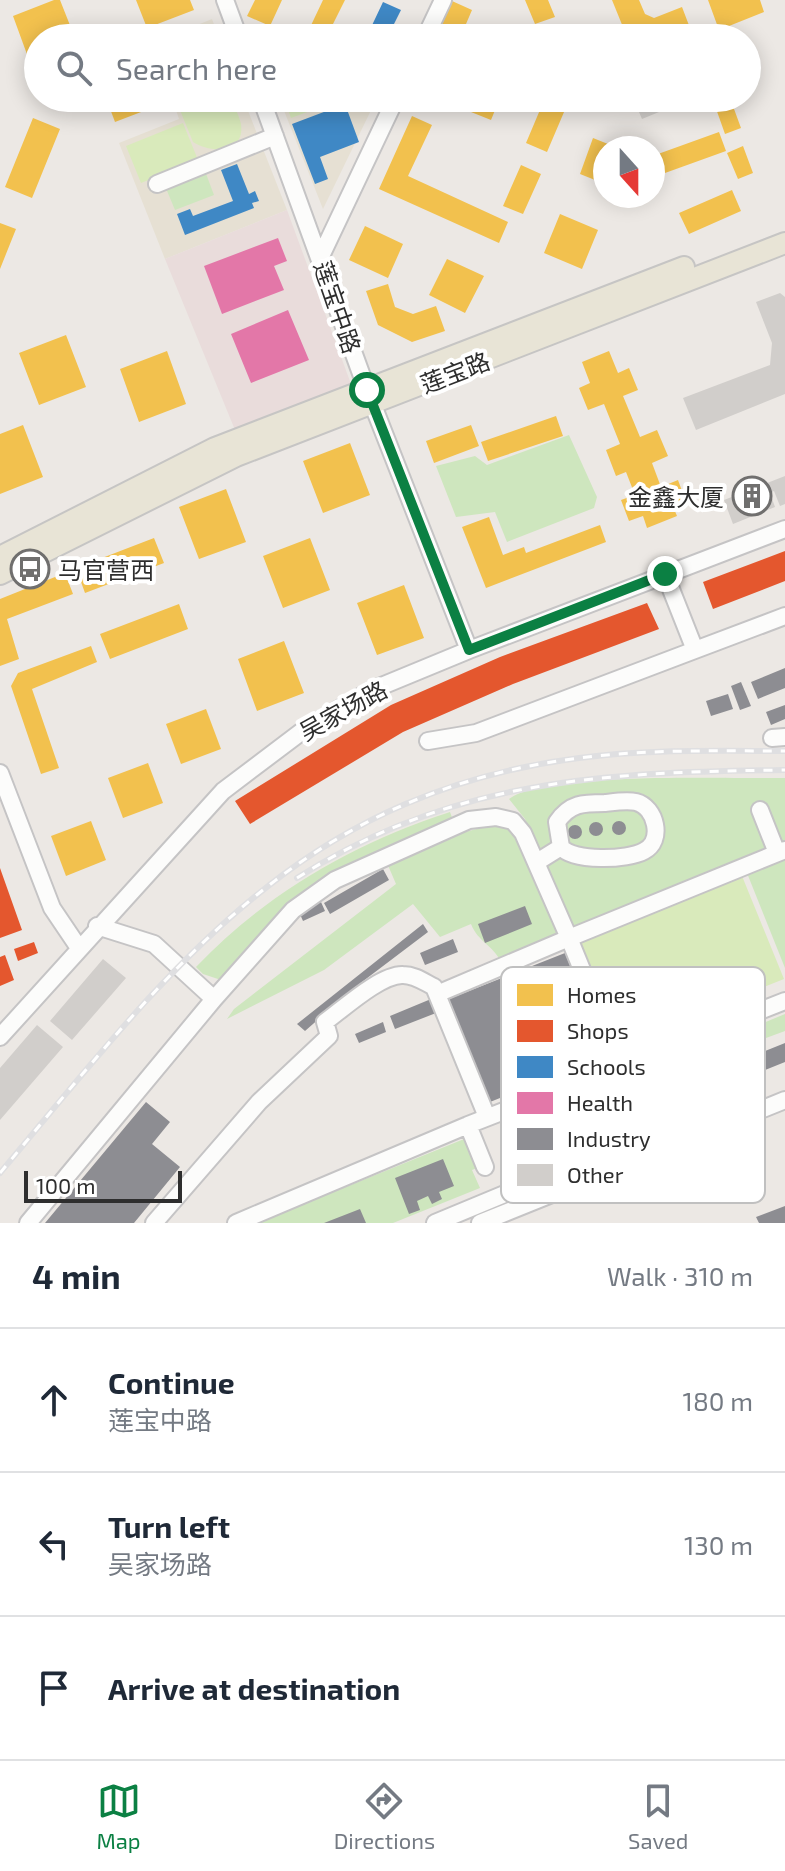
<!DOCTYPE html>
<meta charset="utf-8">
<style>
:root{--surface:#fff;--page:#f2f2f3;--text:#1f2937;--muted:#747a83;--line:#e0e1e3;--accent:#0b8043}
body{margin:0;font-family:"Exo 2","Noto Sans SC",sans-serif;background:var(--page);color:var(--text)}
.compass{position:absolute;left:593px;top:136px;width:72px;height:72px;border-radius:50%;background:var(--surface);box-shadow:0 4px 20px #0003;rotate:159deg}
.scale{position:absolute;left:24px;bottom:20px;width:158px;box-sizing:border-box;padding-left:8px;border:4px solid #2e2e2e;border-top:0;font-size:22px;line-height:28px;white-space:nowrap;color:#2e2e2e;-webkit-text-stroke:6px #fff;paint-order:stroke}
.stop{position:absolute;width:24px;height:24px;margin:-18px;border:6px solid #0b8043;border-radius:50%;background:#fff}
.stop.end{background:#0b8043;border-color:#fff;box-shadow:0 2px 8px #0008}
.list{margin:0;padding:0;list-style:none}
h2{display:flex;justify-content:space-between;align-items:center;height:104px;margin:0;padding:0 32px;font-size:34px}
h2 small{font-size:26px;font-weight:400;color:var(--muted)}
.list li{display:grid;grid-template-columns:52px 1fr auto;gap:24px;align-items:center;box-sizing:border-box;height:144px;padding:0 32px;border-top:2px solid var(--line)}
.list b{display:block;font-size:30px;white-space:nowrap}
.list p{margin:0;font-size:26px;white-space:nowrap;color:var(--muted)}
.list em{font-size:26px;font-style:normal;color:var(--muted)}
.icon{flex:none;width:44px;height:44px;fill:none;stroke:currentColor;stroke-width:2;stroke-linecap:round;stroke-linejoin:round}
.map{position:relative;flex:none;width:785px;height:1223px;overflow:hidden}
.search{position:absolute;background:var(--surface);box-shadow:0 4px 20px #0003;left:24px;right:24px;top:24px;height:88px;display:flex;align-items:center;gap:20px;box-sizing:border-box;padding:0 28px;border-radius:44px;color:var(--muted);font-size:30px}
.sheet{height:536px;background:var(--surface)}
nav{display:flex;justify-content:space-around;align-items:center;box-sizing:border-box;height:112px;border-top:2px solid var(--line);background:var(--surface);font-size:22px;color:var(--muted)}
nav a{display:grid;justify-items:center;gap:4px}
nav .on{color:var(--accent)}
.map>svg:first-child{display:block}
.education{fill:#e6e0d3}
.medical{fill:#e9dcdb}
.green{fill:#cee6be}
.pitch{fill:#d9eabb}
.homes{fill:#f2c14e}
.shops{fill:#e4572e}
.schools{fill:#3f88c5}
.health{fill:#e377a8}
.industry{fill:#8d8d92}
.building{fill:#d1cecb}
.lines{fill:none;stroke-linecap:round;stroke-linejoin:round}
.minor-casing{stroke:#c5c4c5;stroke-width:20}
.major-casing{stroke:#c6c5c4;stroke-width:24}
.minor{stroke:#fcfcfb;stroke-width:16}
.major{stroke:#e8e4d6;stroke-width:20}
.rail-casing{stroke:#dfdfe1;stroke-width:6}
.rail{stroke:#fff;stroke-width:3;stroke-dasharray:9;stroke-linecap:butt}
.route{stroke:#0b8043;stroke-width:10}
.labels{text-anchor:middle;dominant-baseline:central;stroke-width:8;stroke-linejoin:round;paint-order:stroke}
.street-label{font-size:24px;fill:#2e2e2e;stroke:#fff}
.poi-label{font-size:24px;fill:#2e2e2e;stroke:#fff;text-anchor:end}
.key{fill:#fff;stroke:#c0c0c0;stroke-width:2}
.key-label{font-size:22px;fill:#2e2e2e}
</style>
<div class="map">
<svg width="785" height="1223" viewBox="0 0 785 1223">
<rect width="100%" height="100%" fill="#ece8e4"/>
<path class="education" d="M212 19 219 38H165Z
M172 98H243L287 210 165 259 119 143 179 119Z
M279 98 376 100 323 209Z"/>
<path class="medical" d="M287 210 351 384 235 430 165 259Z"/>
<path class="green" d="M205 171 214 195 175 210 165 186Z
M569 435 597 497 594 508 507 542 495 512 456 517 436 466 475 456 487 465Z
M785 778V845L572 932 525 819 509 799C545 771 732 779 785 778Z
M450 812 454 823 323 883 224 981 203 974 196 967C267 893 352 844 450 812Z
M499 823 513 827 562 937 501 962C493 945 478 942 471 924L440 937 413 904 324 970 227 1019 234 1009 396 884 387 863 435 840Z
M785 858V968L747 873Z
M785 1014V1031L747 1045 739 1033Z
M469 1137 482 1166 472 1170 480 1188 393 1223H257Z"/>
<path class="pitch" d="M175 98H231C234 106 239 115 241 124 245 155 210 153 193 142Z
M284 98H338L339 100 291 118Z
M183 123 198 160 141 183 126 146Z
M742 876 784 979 619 1045 577 943Z"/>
<path class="homes" d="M54 0H60L75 38H38V66L32 68 13 16Z
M136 0H190L194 10 147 28Z
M255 0H282L270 26 247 16Z
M323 0H345L326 38H305Z
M525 0H548L555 17 535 24Z
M612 0H639L645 14 654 18 682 7 690 28 665 38H634L625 32Z
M708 0H760L764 12 719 30Z
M452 1 472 10 460 38H436Z
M505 29 527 38H501Z
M106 98H159L162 104 115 122Z
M476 98H500L491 120 471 112Z
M545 98H570L547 152 526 143Z
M730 98 741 128 725 134 714 103Z
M412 116 432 125 408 176 508 222 499 243 379 189Z
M33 118 60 129 32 198 5 187Z
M719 132 726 151 665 173 658 154Z
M593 138 618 148H605V184L580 174Z
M743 146 753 173 738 179 727 153Z
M521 165 541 174 523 214 503 206Z
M732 190 741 211 689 234 679 213Z
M560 214 598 230 582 269 544 253Z
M0 223 16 229 0 269Z
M365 226 403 244 388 278 349 260Z
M447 259 484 276 465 313 429 295Z
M388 284 395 307 413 314 436 306 445 331 412 342 378 325 366 291Z
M66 335 86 387 39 405 19 353Z
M167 351 186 404 139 422 120 369Z
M609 351 618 373 629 368 638 390 623 396 640 437 657 430 668 456 652 463 661 487 678 480 685 499 672 504 677 516 647 528 643 516 629 521 621 500 635 495 626 472 616 476 606 450 620 444 604 404 588 410 579 388 590 383 582 362Z
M556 416 563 436 488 461 481 442Z
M23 425 43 477 0 494V434Z
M471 425 479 446 434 463 426 441Z
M350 443 370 495 323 513 303 461Z
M226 489 246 542 199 559 179 507Z
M489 517 503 555 524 547 526 553 600 525 606 542 486 588 462 527Z
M154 538 164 563 85 593 76 568Z
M310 538 330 590 283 608 263 556Z
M65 573 73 594 7 619 19 659 0 666V599Z
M404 585 424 638 377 655 357 603Z
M179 604 188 629 110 659 100 634Z
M284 641 304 693 257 711 238 659Z
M91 646 97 662 32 689 59 768 41 774 11 686 18 673Z
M206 709 221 749 181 764 166 724Z
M148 763 163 803 123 818 108 778Z
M91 821 106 860 66 876 51 836Z"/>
<path class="shops" d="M785 551V581L713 609 703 582Z
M647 603 659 629 513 684 403 732 250 824 235 801 391 705 500 657Z
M0 868 22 930 0 938Z
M34 942 38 953 18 961 14 949Z
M5 955 14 980 0 986V957Z"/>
<path class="schools" d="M383 2 401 10 387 38H366Z
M345 104 359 142 320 157 328 179 315 184 292 124Z
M237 164 249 194 255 191 259 201 252 203 254 208 185 235 177 214 190 209 193 216 233 201 221 170Z"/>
<path class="health" d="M278 238 287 261 274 266 284 290 222 314 204 266Z
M288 310 309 360 251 383 231 334Z"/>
<path class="industry" d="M785 668V688L758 699 751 682Z
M741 682 751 706 740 710 731 686Z
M728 694 733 709 711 716 706 701Z
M785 705V719L771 725 766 712Z
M612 828a7 7 0 1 1 14 0a7 7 0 1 1-14 0Z
M589 829a7 7 0 1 1 14 0a7 7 0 1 1-14 0Z
M568 832a7 7 0 1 1 14 0a7 7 0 1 1-14 0Z
M383 869 389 880 330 914 324 903Z
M321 902 325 911 303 921 299 912Z
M525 906 532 924 485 943 478 924Z
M423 924 428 932 354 988 305 1031 297 1024Z
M453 939 458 952 425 965 420 953Z
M565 953 606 1056 490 1102 449 999Z
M431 999 436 1013 395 1029 390 1016Z
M383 1022 386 1032 359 1043 355 1034Z
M785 1043V1062L745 1078 738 1062Z
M146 1102 170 1122 152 1144 180 1167 134 1223H45Z
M608 1157 612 1167 488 1217 483 1207 520 1192 518 1186 564 1168 566 1173Z
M443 1159 454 1186 439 1192 442 1199 432 1204 428 1196 417 1201 420 1210 409 1214 395 1178Z
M785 1206V1223H759L756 1217Z
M360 1209 366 1223H324Z"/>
<path class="building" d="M633 98H693L642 119Z
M780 293 785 297V394L696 430 683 398 770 365 772 343 756 302Z
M785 476V504L780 506 774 491 770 493 775 507 733 524 724 500Z
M103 959 126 978 72 1040 50 1021Z
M37 1025 63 1047 0 1120V1068Z"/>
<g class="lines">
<defs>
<path id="minor" d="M225 0 239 38
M425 38 443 0
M261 98 367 390 469 650
M157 184 275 136
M321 256 396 98
M665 574 695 650 785 616
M772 738 785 737
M428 741 476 733 695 650
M0 773 52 908 79 948
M760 810 777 853
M537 862 561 847 557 822C570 803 583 803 605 803 614 802 627 800 636 802 656 807 664 841 644 851 628 860 573 862 561 847
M97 926 154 944 214 999
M0 1037 223 791 305 729 372 690 469 650 785 529
M621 1065 569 938 785 850
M468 1125 485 1167
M559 1147 549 1123 594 1104 585 1079
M28 1223 214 999 293 910 335 880 469 820 496 817 513 821 523 833 569 938 437 994
M154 1223 259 1102 329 1036 325 1022C343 1009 381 974 403 975 415 975 424 982 434 987L487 1117
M236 1223 468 1125 785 1001
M435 1223 512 1191
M480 1223 785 1100"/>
<path id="major" d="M0 557 215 448 684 267
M0 574 236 456 785 243"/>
</defs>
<use href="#minor" class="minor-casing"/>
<use href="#major" class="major-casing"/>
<use href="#minor" class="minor"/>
<use href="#major" class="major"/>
<defs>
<path id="rail" d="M297 878C452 779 607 772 785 770
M0 1173C169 971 296 794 579 758 647 749 717 751 785 751"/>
</defs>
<use href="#rail" class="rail-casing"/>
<use href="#rail" class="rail"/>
</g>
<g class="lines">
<path class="route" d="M367 390 469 650 665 574"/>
</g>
<defs>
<symbol id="building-ring" viewBox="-11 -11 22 22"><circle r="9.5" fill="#fff" stroke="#706f6e" stroke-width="1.5"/><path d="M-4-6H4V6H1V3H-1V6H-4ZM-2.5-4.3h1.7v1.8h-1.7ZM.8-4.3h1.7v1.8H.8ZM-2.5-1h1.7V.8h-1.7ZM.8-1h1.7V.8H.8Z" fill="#706f6e"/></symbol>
<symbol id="bus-ring" viewBox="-11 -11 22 22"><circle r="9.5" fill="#fff" stroke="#706f6e" stroke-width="1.5"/><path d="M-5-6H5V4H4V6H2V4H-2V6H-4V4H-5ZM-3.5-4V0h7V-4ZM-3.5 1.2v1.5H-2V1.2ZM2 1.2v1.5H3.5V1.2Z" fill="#706f6e"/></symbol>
</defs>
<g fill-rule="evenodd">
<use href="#building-ring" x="730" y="474" width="44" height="44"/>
<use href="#bus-ring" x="8" y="547" width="44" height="44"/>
</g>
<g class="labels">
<g class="street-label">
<text transform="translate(338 307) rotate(71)">莲宝中路</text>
<text transform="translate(455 372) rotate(-21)">莲宝路</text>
<text transform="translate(343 710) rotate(-29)">吴家场路</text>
</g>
<g class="poi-label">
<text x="724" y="496">金鑫大厦</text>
<text x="58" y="569" text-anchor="start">马官营西</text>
</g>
</g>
<rect x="501" y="967" width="264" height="236" rx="12" class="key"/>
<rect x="517" y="984" width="36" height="22" fill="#f2c14e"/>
<rect x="517" y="1020" width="36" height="22" fill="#e4572e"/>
<rect x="517" y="1056" width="36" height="22" fill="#3f88c5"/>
<rect x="517" y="1092" width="36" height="22" fill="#e377a8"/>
<rect x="517" y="1128" width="36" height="22" fill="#8d8d92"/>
<rect x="517" y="1164" width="36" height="22" fill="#d1cecb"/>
<g class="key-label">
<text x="567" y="1003">Homes</text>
<text x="567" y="1039">Shops</text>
<text x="567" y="1075">Schools</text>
<text x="567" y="1111">Health</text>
<text x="567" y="1147">Industry</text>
<text x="567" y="1183">Other</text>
</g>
</svg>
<svg class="compass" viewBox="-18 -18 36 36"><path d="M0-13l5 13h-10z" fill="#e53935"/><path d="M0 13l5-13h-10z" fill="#747a83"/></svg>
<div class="scale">100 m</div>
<div class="stop" style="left:367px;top:390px"></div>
<div class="stop end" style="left:665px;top:574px"></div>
<div class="search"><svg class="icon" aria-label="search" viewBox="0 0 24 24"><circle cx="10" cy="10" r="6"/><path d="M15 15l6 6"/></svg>Search here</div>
</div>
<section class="sheet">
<h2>4 min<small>Walk · 310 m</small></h2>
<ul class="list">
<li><svg class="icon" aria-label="ahead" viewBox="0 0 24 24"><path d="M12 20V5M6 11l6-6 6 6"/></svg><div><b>Continue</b><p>莲宝中路</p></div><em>180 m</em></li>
<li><svg class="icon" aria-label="left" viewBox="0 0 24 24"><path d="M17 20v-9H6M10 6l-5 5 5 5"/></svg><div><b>Turn left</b><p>吴家场路</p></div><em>130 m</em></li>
<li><svg class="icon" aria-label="arrive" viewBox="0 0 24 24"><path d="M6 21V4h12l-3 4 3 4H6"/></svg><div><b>Arrive at destination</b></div></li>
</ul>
</section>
<nav>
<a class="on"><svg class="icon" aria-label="map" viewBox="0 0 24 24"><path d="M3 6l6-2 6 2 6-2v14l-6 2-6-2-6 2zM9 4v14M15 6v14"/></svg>Map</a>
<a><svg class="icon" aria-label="directions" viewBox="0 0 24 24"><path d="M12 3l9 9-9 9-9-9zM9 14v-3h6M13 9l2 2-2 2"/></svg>Directions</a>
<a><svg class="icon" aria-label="saved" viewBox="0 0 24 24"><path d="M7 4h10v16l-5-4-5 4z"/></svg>Saved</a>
</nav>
